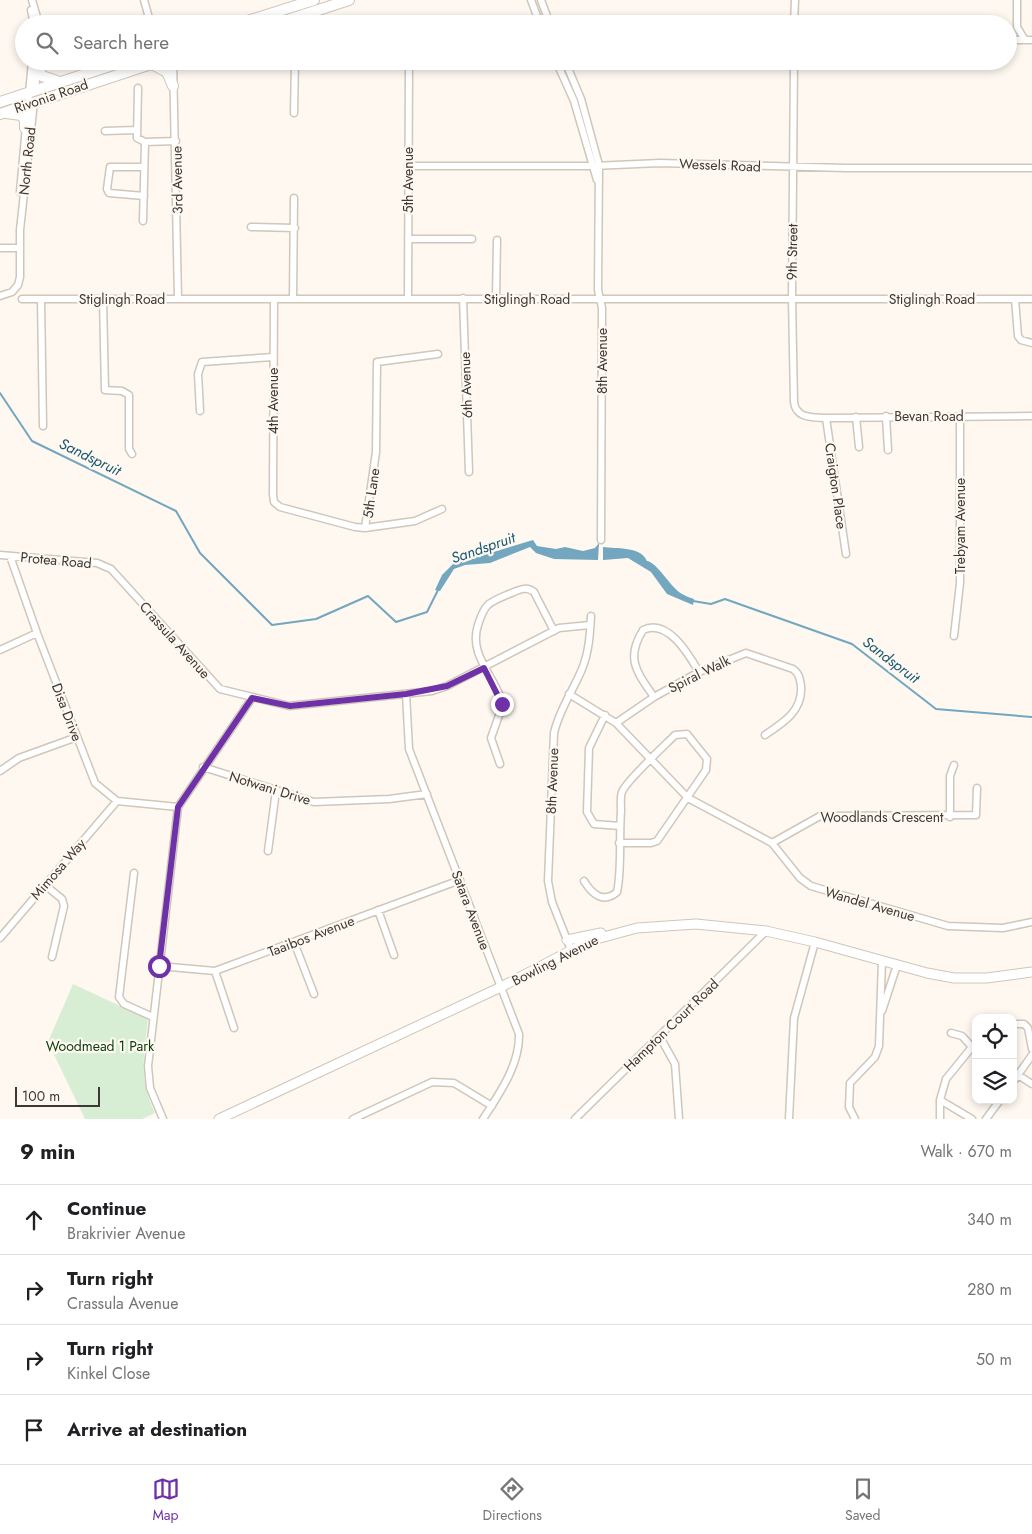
<!DOCTYPE html>
<meta charset="utf-8">
<style>
:root{--surface:#fff;--page:#f6f6f6;--text:#202124;--muted:#757577;--line:#e0e0e0;--accent:#6f31a7}
body{margin:0;font-family:Jost,sans-serif;background:var(--page);color:var(--text)}
.controls{position:absolute;right:15px;bottom:15px;display:grid;overflow:hidden;border-radius:10px;box-shadow:0 2px 8px #0003}
.controls button{width:45px;height:45px;display:grid;place-items:center;padding:0;border:0;border-bottom:1px solid var(--line);background:var(--surface);color:var(--text);font:25px sans-serif}
.scale{position:absolute;left:15px;bottom:12px;width:85px;box-sizing:border-box;padding-left:5px;border:2px solid #3c3833;border-top:0;font-size:14px;line-height:18px;white-space:nowrap;color:#3c3833;-webkit-text-stroke:4px #fef8f1;paint-order:stroke}
.stop{position:absolute;width:15px;height:15px;margin:-11px;border:4px solid #6f31a7;border-radius:50%;background:#fff}
.stop.end{background:#6f31a7;border-color:#fff;box-shadow:0 1px 5px #0008}
.list{margin:0;padding:0;list-style:none}
h2{display:flex;justify-content:space-between;align-items:center;height:65px;margin:0;padding:0 20px;font-size:21px}
h2 small{font-size:16px;font-weight:400;color:var(--muted)}
.list li{display:grid;grid-template-columns:32px 1fr auto;gap:15px;align-items:center;box-sizing:border-box;height:70px;padding:0 20px;border-top:1px solid var(--line)}
.list b{display:block;font-size:19px;white-space:nowrap}
.list p{margin:0;font-size:16px;white-space:nowrap;color:var(--muted)}
.list em{font-size:16px;font-style:normal;color:var(--muted)}
.icon{flex:none;width:28px;height:28px;fill:none;stroke:currentColor;stroke-width:2;stroke-linecap:round;stroke-linejoin:round}
.map{position:relative;flex:none;width:1032px;height:1119px;overflow:hidden}
.search{position:absolute;background:var(--surface);box-shadow:0 2px 8px #0003;left:15px;right:15px;top:15px;height:55px;display:flex;align-items:center;gap:12px;box-sizing:border-box;padding:0 18px;border-radius:28px;color:var(--muted);font-size:19px}
.sheet{height:345px;background:var(--surface)}
nav{display:flex;justify-content:space-around;align-items:center;box-sizing:border-box;height:70px;border-top:1px solid var(--line);background:var(--surface);font-size:14px;color:var(--muted)}
nav a{display:grid;justify-items:center;gap:2px}
nav .on{color:var(--accent)}
.map>svg:first-child{display:block}
.green{fill:#d7eed5}
.water{fill:#73a6bf}
.lines{fill:none;stroke-linecap:round;stroke-linejoin:round}
.stream{stroke:#73a6bf;stroke-width:2}
.minor-casing{stroke:#d0c6ba;stroke-width:9}
.secondary-casing{stroke:#d0c6ba;stroke-width:11}
.primary-casing{stroke:#d0c6ba;stroke-width:12}
.minor{stroke:#fff;stroke-width:6}
.secondary{stroke:#fff;stroke-width:9}
.primary{stroke:#fff;stroke-width:10}
.route{stroke:#6f31a7;stroke-width:6}
.labels{text-anchor:middle;dominant-baseline:central;stroke-width:4.5;stroke-linejoin:round;paint-order:stroke}
.street-label{font-size:14px;fill:#3c3833;stroke:#fef8f1}
.park-label{font-size:14px;fill:#073b08;stroke:#fef8f1}
.water-label{font-size:15px;font-style:italic;fill:#165872;stroke:#fef8f1}
</style>
<div class="map">
<svg width="1032" height="1119" viewBox="0 0 1032 1119">
<rect width="100%" height="100%" fill="#fef8f1"/>
<path class="green" d="M73 984 148 1019C144 1057 138 1077 155 1113L142 1119H85L48 1042Z"/>
<path class="water" d="M533 540 537 546 556 549 565 547 583 551 595 548 599 543 598 560 554 559 536 553 530 547 490 563 465 565 454 569 440 591 435 590 442 575 453 564Z
M603 547C616 549 641 546 647 561 658 563 670 587 682 594 686 596 690 598 694 599L693 605 667 594 651 572 628 558 603 560Z"/>
<g class="lines">
<path class="stream" d="M0 393 32 441 176 511 200 553 272 625 316 619 368 596 396 622 427 612 438 590
M693 601 711 604 725 599 852 644 936 709 1032 717"/>
<defs>
<path id="minor" d="M32 0 39 24
M531 0 540 24
M541 0 550 24
M1017 0V27L1025 40
M31 10 34 24
M138 24 149 18 144 0
M794 24 795 0
M1008 40H1032
M173 61 178 299
M556 61 574 101 597 180
M565 61 581 99 599 165 598 290 602 308 601 540
M794 61 792 298 794 402C796 419 813 417 826 418L1032 416
M138 88 137 138 145 142 176 141
M35 92 37 67
M294 113 295 61
M105 131 136 130
M408 166H593L660 163 846 168H1032
M20 192 32 61
M144 196 109 193 107 189 110 167H144
M143 221 145 142
M251 227 295 228
M408 239H472
M0 248H20
M0 296 12 292 18 285 20 277V230L34 102
M463 298 469 472
M22 299H1032
M41 299 43 426
M274 299 273 494 274 502 280 507 355 527 365 528 376 452 377 362 438 354
M293 299 294 198
M408 299 409 61
M496 299 497 240
M1015 299 1018 336 1021 340 1032 343
M103 300 105 390 122 391 129 395V449L132 454
M200 411 198 374 202 362 273 357
M886 416 888 450
M856 417 859 447
M826 418 846 554
M365 528 415 521 442 509
M0 555 97 563 111 569 220 689 289 706 432 691 447 686 559 628 590 625
M10 556 37 633 95 783 117 801 178 807
M954 636 960 583V416
M0 650 37 633
M406 694 409 749 519 1034C520 1065 499 1094 483 1119
M569 694 616 723 688 798 772 843 800 878 811 886 948 926 1003 928 1032 922
M654 697C637 672 625 659 643 630 668 618 689 655 699 672
M605 715 589 748 587 812 594 824 620 826
M616 723 654 697 699 672 746 653 793 669C799 673 800 679 801 686 803 711 783 723 765 735
M500 764 491 738 503 704C495 676 468 655 478 625 485 603 488 603 509 594 517 591 526 585 534 592L554 631
M203 767 314 802 389 799 427 794
M0 771 19 758 77 737
M950 817V776L954 765
M772 843 820 816 976 815 977 788
M268 851 276 791
M134 873 119 997 124 1004 153 1017
M584 881C592 894 603 904 617 892 622 871 619 834 621 811 621 805 620 797 622 792 626 781 664 746 675 735L687 734 707 759 706 770 657 841 651 843H619
M45 885 62 899 64 906 52 957
M378 910 394 955
M0 938 117 801
M294 942 314 994
M571 950 552 902 548 881 554 733C559 710 573 691 582 669 589 652 590 634 591 616
M159 966 215 971 460 880
M215 971 234 1028
M882 1011 897 965
M1013 1024H1024L1028 1028 1032 1049
M951 1033 962 1036 972 1047 946 1079 940 1100 972 1119
M660 1037 675 1064 679 1119
M1018 1075 1032 1084
M1013 1082 1032 1055
M163 1119 150 1088 148 1066 178 807 252 698
M353 1119 432 1082 454 1083 492 1106
M575 1119 766 931
M789 1119 794 1018 815 942
M855 1119 849 1107 850 1083 875 1057 879 1046 882 961
M940 1119V1100
M986 1119 1000 1100"/>
<path id="secondary" d="M567 940 601 933
M219 1119 501 987 589 941 637 928 696 924 766 931 815 942 927 973 954 978H987L1032 972"/>
<path id="primary" d="M238 24 314 0
M275 24 349 0
M152 64 167 72 173 86
M37 65 42 76 57 81
M0 102 125 61
M6 113 21 115 25 120V128
M0 114 160 61"/>
</defs>
<use href="#minor" class="minor-casing"/>
<use href="#secondary" class="secondary-casing"/>
<use href="#primary" class="primary-casing"/>
<use href="#minor" class="minor"/>
<use href="#secondary" class="secondary"/>
<use href="#primary" class="primary"/>
</g>
<g class="lines">
<path class="route" d="M159 966 178 807 252 698 290 706 406 694 447 686 484 668 502 704"/>
</g>
<g class="labels">
<g class="street-label">
<text transform="translate(51 96) rotate(-19)">Rivonia Road</text>
<text transform="translate(27 161) rotate(-84)">North Road</text>
<text transform="translate(720 165) rotate(2)">Wessels Road</text>
<text transform="translate(177 180) rotate(-91)">3rd Avenue</text>
<text transform="translate(408 180) rotate(-90)">5th Avenue</text>
<text transform="translate(792 252) rotate(-89)">9th Street</text>
<text x="122" y="299">Stiglingh Road</text>
<text x="527" y="299">Stiglingh Road</text>
<text x="932" y="299">Stiglingh Road</text>
<text transform="translate(602 361) rotate(-90)">8th Avenue</text>
<text transform="translate(466 385) rotate(-92)">6th Avenue</text>
<text transform="translate(273 401) rotate(-90)">4th Avenue</text>
<text x="929" y="416">Bevan Road</text>
<text transform="translate(836 486) rotate(82)">Craigton Place</text>
<text transform="translate(371 493) rotate(-82)">5th Lane</text>
<text transform="translate(960 526) rotate(-90)">Trebyam Avenue</text>
<text transform="translate(56 560) rotate(5)">Protea Road</text>
<text transform="translate(175 640) rotate(48)">Crassula Avenue</text>
<text transform="translate(699 674) rotate(-26)">Spiral Walk</text>
<text transform="translate(67 712) rotate(69)">Disa Drive</text>
<text transform="translate(552 781) rotate(-88)">8th Avenue</text>
<text transform="translate(270 788) rotate(17)">Notwani Drive</text>
<text x="882" y="817">Woodlands Crescent</text>
<text transform="translate(58 869) rotate(-49)">Mimosa Way</text>
<text transform="translate(870 904) rotate(16)">Wandel Avenue</text>
<text transform="translate(471 910) rotate(69)">Satara Avenue</text>
<text transform="translate(311 936) rotate(-21)">Taaibos Avenue</text>
<text transform="translate(555 960) rotate(-27)">Bowling Avenue</text>
<text transform="translate(671 1025) rotate(-44)">Hampton Court Road</text>
</g>
<g class="park-label">
<text x="100" y="1046">Woodmead 1 Park</text>
</g>
<g class="water-label">
<text transform="translate(90 457) rotate(26)">Sandspruit</text>
<text transform="translate(483 548) rotate(-19)">Sandspruit</text>
<text transform="translate(891 660) rotate(37)">Sandspruit</text>
</g>
</g>
</svg>
<div class="controls">
<button><svg class="icon" aria-label="locate" viewBox="0 0 24 24"><circle cx="12" cy="12" r="6"/><path d="M12 2v4M12 18v4M2 12h4M18 12h4"/></svg></button>
<button><svg class="icon" aria-label="layers" viewBox="0 0 24 24"><path d="M12 4l9 5-9 5-9-5zM3 14l9 5 9-5"/></svg></button>
</div>
<div class="scale">100 m</div>
<div class="stop" style="left:159px;top:966px"></div>
<div class="stop end" style="left:502px;top:704px"></div>
<div class="search"><svg class="icon" aria-label="search" viewBox="0 0 24 24"><circle cx="10" cy="10" r="6"/><path d="M15 15l6 6"/></svg>Search here</div>
</div>
<section class="sheet">
<h2>9 min<small>Walk · 670 m</small></h2>
<ul class="list">
<li><svg class="icon" aria-label="ahead" viewBox="0 0 24 24"><path d="M12 20V5M6 11l6-6 6 6"/></svg><div><b>Continue</b><p>Brakrivier Avenue</p></div><em>340 m</em></li>
<li><svg class="icon" aria-label="right" viewBox="0 0 24 24"><path d="M7 20v-9h11M14 6l5 5-5 5"/></svg><div><b>Turn right</b><p>Crassula Avenue</p></div><em>280 m</em></li>
<li><svg class="icon" aria-label="right" viewBox="0 0 24 24"><path d="M7 20v-9h11M14 6l5 5-5 5"/></svg><div><b>Turn right</b><p>Kinkel Close</p></div><em>50 m</em></li>
<li><svg class="icon" aria-label="arrive" viewBox="0 0 24 24"><path d="M6 21V4h12l-3 4 3 4H6"/></svg><div><b>Arrive at destination</b></div></li>
</ul>
</section>
<nav>
<a class="on"><svg class="icon" aria-label="map" viewBox="0 0 24 24"><path d="M3 6l6-2 6 2 6-2v14l-6 2-6-2-6 2zM9 4v14M15 6v14"/></svg>Map</a>
<a><svg class="icon" aria-label="directions" viewBox="0 0 24 24"><path d="M12 3l9 9-9 9-9-9zM9 14v-3h6M13 9l2 2-2 2"/></svg>Directions</a>
<a><svg class="icon" aria-label="saved" viewBox="0 0 24 24"><path d="M7 4h10v16l-5-4-5 4z"/></svg>Saved</a>
</nav>
